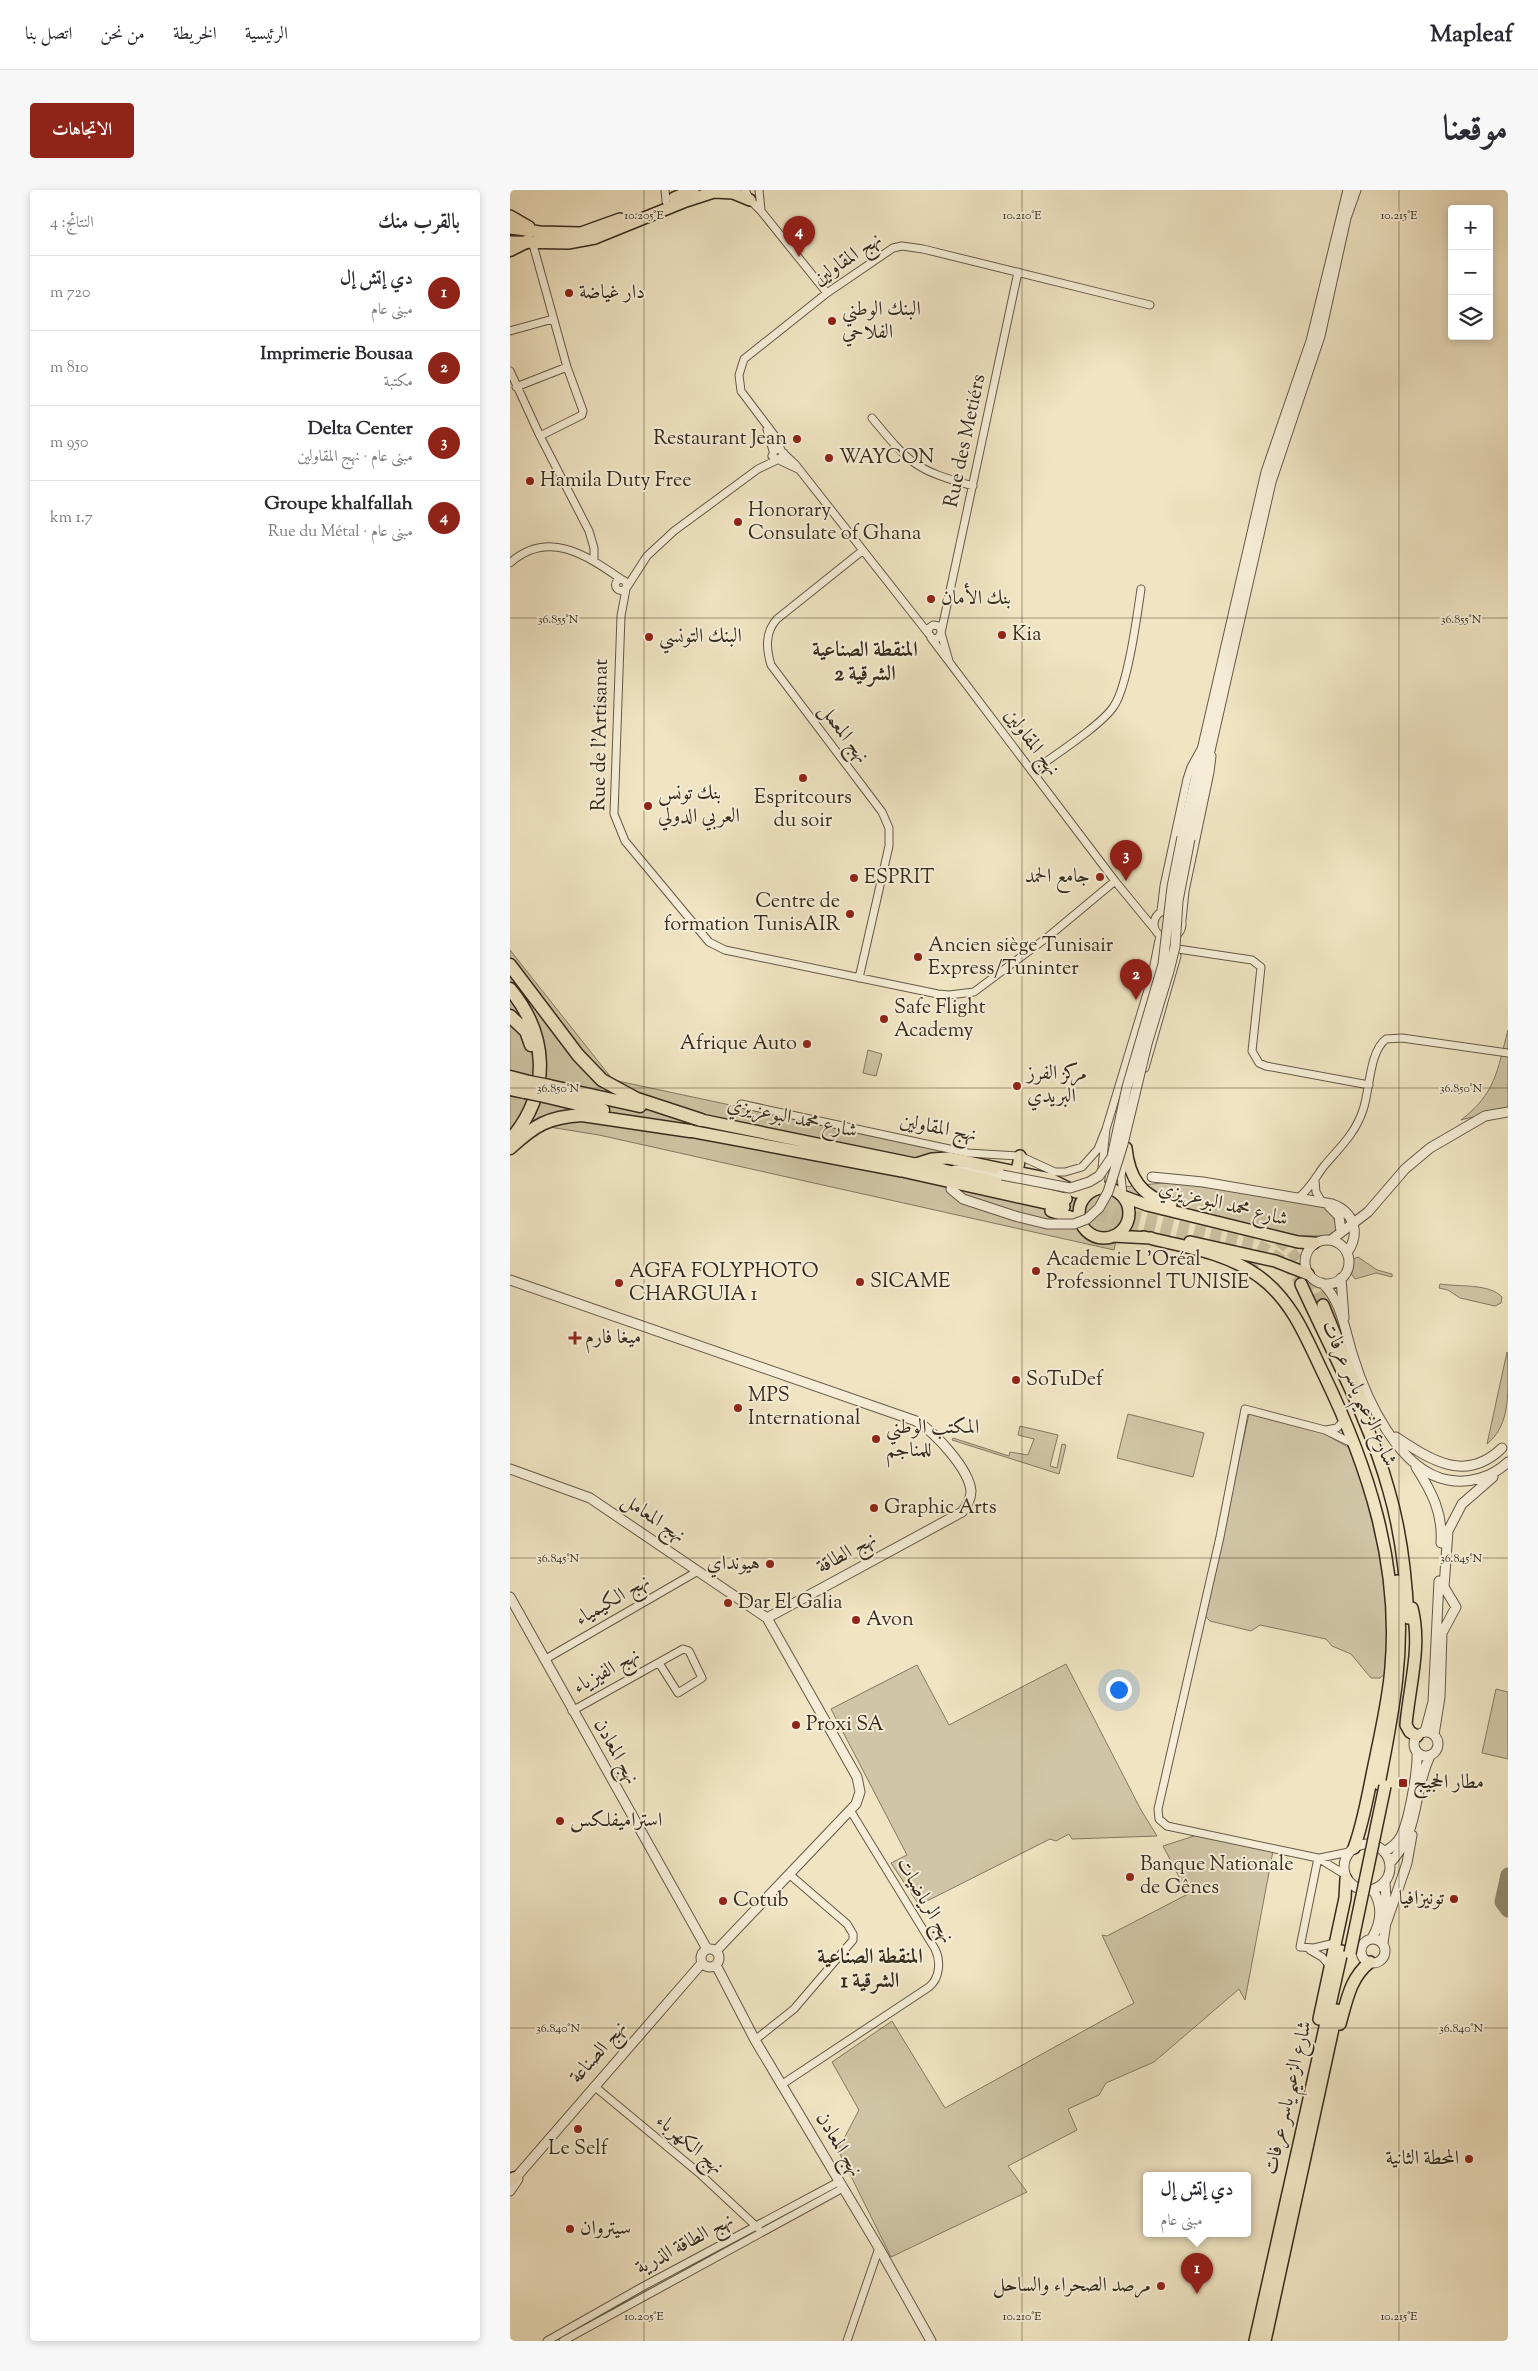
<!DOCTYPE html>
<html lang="ar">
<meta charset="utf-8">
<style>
:root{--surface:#fff;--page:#f7f7f7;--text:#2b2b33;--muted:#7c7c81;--line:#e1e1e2;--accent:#8f2418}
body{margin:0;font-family:"Sorts Mill Goudy",Amiri,serif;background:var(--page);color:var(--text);direction:rtl}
.controls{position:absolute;right:15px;top:15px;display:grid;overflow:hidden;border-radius:5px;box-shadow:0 2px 8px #0003}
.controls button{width:45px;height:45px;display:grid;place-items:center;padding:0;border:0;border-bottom:1px solid var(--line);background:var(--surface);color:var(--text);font:25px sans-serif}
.you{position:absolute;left:608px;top:1499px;width:18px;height:18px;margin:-12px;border:4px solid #fff;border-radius:50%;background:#1a73e8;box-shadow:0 0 0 8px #1a73e833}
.badge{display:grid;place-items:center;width:32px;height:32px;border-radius:50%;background:var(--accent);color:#fff;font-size:16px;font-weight:700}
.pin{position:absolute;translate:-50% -41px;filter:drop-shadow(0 1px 2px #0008)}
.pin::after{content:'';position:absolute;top:26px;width:18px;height:15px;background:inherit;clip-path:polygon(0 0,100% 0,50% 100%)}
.popup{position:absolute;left:633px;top:1982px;width:108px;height:65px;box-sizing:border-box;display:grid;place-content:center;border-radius:5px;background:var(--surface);filter:drop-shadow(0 1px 4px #0005);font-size:16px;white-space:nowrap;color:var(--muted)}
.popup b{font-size:19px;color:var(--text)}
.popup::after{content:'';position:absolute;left:50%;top:100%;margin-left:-10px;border:10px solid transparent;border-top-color:var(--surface)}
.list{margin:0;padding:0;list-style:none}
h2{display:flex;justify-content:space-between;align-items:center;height:65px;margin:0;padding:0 20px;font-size:21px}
h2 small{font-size:16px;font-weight:400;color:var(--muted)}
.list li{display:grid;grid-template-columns:32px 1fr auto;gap:15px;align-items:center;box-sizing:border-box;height:75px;padding:0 20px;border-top:1px solid var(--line)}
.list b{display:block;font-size:19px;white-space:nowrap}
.list p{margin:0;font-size:16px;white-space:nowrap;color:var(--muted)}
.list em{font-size:16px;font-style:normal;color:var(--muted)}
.icon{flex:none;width:28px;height:28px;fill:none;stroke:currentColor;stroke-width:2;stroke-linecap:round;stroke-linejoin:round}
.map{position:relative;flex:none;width:998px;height:2151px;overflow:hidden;direction:ltr;border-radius:5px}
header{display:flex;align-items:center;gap:30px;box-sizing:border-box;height:70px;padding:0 25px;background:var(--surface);border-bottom:1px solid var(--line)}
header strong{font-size:24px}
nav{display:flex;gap:28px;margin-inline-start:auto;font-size:18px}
.intro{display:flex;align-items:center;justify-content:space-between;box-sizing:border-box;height:120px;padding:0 30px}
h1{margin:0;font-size:35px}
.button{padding:12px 22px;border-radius:5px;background:var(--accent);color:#fff;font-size:18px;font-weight:700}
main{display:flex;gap:30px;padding:0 30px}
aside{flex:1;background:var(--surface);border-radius:5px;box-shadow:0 2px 8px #0003}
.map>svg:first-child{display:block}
.green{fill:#d0c5a6;stroke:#837862}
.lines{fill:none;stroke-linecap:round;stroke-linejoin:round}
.taxiway{stroke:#938870;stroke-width:15}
.trunk-tunnel{stroke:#cbbfa1;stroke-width:11;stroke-dasharray:11 5.5;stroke-linecap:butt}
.minor-casing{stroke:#645946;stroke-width:9}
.tertiary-casing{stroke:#645946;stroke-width:11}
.primary-casing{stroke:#362b1d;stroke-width:14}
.trunk-casing{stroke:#362b1d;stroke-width:14}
.motorway-casing{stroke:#362b1d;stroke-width:15}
.minor{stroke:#f5edd7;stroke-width:7}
.tertiary{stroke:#f5edd7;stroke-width:9}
.primary{stroke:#f0e4c2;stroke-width:11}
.trunk{stroke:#f0e4c2;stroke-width:11}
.motorway{stroke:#f0e4c2;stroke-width:12}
.tertiary-bridge-casing{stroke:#645946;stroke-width:11;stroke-linecap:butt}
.trunk-bridge-casing{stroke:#362b1d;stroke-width:14;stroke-linecap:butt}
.motorway-bridge-casing{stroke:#362b1d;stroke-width:15;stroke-linecap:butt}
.tertiary-bridge{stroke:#f5edd7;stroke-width:9}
.trunk-bridge{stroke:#f0e4c2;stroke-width:11}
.motorway-bridge{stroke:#f0e4c2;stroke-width:12}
.ticks{fill:none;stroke:#362b1d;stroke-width:1;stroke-opacity:0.45}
.poi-dot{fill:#8f2418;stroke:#f5edd7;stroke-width:2}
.labels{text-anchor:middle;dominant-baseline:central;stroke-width:4;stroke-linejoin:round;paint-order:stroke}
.street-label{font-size:20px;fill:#362b1d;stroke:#f5edd7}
.poi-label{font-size:20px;fill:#362b1d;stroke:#f5edd7;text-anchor:start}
.neighbourhood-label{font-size:21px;font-weight:bold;fill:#362b1d;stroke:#f5edd7}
.ticks-label{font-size:12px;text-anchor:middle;fill:#362b1d;stroke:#f5edd7;stroke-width:4;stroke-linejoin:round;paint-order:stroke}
</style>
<header>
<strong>Mapleaf</strong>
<nav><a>الرئيسية</a><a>الخريطة</a><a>من نحن</a><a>اتصل بنا</a></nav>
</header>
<div class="intro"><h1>موقعنا</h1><a class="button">الاتجاهات</a></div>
<main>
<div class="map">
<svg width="998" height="2151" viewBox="0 0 998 2151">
<rect width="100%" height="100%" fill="#f0e4c2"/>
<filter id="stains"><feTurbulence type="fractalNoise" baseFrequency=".004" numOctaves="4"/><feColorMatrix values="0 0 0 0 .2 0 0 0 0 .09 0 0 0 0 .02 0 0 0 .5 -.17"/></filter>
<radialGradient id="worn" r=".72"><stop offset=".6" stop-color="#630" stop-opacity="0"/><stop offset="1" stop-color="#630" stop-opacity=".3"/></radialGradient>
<path class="green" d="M0 760 103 890 511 977 552 991 576 996 604 998 652 993H676L815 1017 824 1022 828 1037 822 1045 788 1047 615 1011 604 1060 89 945 33 936 0 963Z
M998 840V918L951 930C986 903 987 881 998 840Z
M358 860 372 864 366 886 353 883Z
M848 1067 867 1080 882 1084V1087L866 1083 845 1089 840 1082 843 1069Z
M930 1094C947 1097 979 1093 992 1107L991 1113 985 1116 950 1108 938 1100 929 1098Z
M997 1162C998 1169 998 1178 998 1185 998 1210 998 1237 977 1254Z
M618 1224 694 1243 683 1287 607 1268Z
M739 1224 813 1243 854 1266 874 1340 878 1481 870 1488H861L841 1464 822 1456 816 1449 750 1435 741 1441 700 1431 695 1426Z
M510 1236 548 1245 540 1276 547 1278 552 1254 556 1255 549 1284 442 1250 443 1248 499 1266 500 1262 518 1265 524 1249 508 1245Z
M556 1474 631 1620 647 1646 562 1649 559 1644 546 1651 540 1649 409 1715 381 1673 397 1665 321 1519 407 1475 439 1535Z
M986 1499 998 1502V1569L972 1563Z
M687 1645 763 1661 735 1810 729 1799 644 1872 596 1893 589 1905 558 1919 567 1940 498 1976 517 2002 381 2067 328 1960 349 1920 322 1872 382 1831 435 1918 624 1813 592 1745 597 1746 678 1704 653 1656Z"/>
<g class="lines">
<path class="taxiway" d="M998 1685 992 1712 998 1720"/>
<path class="trunk-tunnel" d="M556 1009 748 1055C767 1064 780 1076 791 1094
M554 1017 690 1052
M740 1034C777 1050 799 1077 813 1115
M724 1064 753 1080"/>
<defs>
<path id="minor" d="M155 0 156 11
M235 0 240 10 251 21 317 103
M249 0 251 20
M22 51 57 177 73 221 72 225 30 246
M0 141 43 129
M0 181 30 246 79 341 84 358V371
M6 197 57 177
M362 228C400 274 405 280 463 296
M257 239 263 261
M271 260 265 246 231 201 229 185 234 169 317 103 383 58 392 56 413 59 640 115
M274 263 269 270 262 266 265 260 269 259 285 274 418 443
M269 270 290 280
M0 373C38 339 76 365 111 389
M105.5 395a5.5 5.5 0 1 1 11 0a5.5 5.5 0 1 1-11 0Z
M117 397 137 366 164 341 248 279 267 270
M116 399 111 426 104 624 115 651 199 752 215 760 428 804 439 805 464 802 539 746 605 691
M431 441 429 436 423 435 419 438 418 443 423 449 428 448 431 443 508 82
M431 443 439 471
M421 448 605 691 646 741
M523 581C543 566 592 535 604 516 618 495 627 426 631 399
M644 734a14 14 0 1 1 28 0a14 14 0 1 1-28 0Z
M651 721 654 696 677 589 681 577 691 559
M672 730 675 701 700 582 702 566
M668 759 742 770 751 777 742 861 749 873 756 876 859 895
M349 788 379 656V638L372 622 261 475C256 458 255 442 267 429L352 361
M635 878 667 766
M231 914 458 963 510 966 545 982H555L572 977 588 959 596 939
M805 991 806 1002 812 1012
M590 998 596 939 641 790 650 745
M613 1005 611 986 615 966
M788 1008C800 999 805 988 814 976 830 957 845 944 853 920 860 900 859 862 876 849L892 848 998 863
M816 1240 827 1238 835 1229
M34 1470 188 1381
M62 1521 173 1459 179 1461 192 1488 168 1503 149 1473
M808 1668 790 1757 804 1758 825 1753
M810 1668 839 1662
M834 1684 808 1668 657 1636 649 1629 648 1619 710 1347 735 1219 815 1240 844 1254
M800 1760 812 1767 820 1776
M245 1850 284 1819 343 1750V1744L337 1734 279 1684
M271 1895 419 1797C430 1788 431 1771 425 1759L340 1620
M84 1896 189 1983 248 2038
M37 2151 132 2097 330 1991
M53 2151 333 1998
M337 2151 369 2058"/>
<path id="tertiary" d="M672 647 756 282 801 151 838 0
M680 649 761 292 810 146 836 28 846 0
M445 980 492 985
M642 987 693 992 822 1014C844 1022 851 1043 837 1063
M441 999 453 1009 505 1026
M819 1016 829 1026 831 1042
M821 1050 858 1022 895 979 920 958 975 926 998 922
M795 1072a22 22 0 1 1 44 0a22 22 0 1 1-44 0Z
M831 1088 834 1128
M0 1090 406 1231C425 1242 459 1279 461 1301 461 1310 457 1316 452 1322L257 1428
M812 1093C832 1111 835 1142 843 1166 856 1209 889 1281 938 1290 960 1294 982 1287 998 1272
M886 1247C922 1271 956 1293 992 1258
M906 1277C922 1302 933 1323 931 1353
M0 1279 80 1308 257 1428 347 1587 350 1602 346 1614 206 1761
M0 1407 197 1759
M904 1554a12 12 0 1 1 24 0a12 12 0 1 1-24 0Z
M915 1542 923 1512 929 1391
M924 1545 930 1507 932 1443 946 1417 934 1397 938 1341 952 1314 983 1287
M834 1677a23 23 0 1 1 46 0a23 23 0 1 1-46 0Z
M874 1662C881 1658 887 1654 891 1646 899 1631 908 1580 907 1562
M880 1673C911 1640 902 1603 920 1566
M877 1731 897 1673 902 1645
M862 1748C871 1733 873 1716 863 1700
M851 1761a12 12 0 1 1 24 0a12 12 0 1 1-24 0Z
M873 1753 877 1725 875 1693
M191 1768a9 9 0 1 1 18 0a9 9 0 1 1-18 0Z
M206 1775 245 1850 369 2058 421 2151
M2 1992 192 1773
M0 2001 8 1989"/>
<path id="primary" d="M204 2 223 3 240 10
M164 8 183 0
M0 26 19 37
M0 38 30 42 71 43 110 29
M0 52 58 53 85 48 176 11 210 0"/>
<path id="trunk" d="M191 930 434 980 556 1009
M180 941 392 981 554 1017
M616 958C619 987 631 1007 661 1014
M406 974 422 969 438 968 540 989 566 1002H580
M507 982 510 966
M569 1023a25 25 0 1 1 50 0a25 25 0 1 1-50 0Z
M615 1007 637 1015 788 1052 804 1053
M541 1021 570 1030
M603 1046 641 1048
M634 1047C673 1056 719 1063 751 1088 783 1112 797 1150 814 1185 858 1276 890 1374 881 1477 879 1506 872 1536 866 1566 859 1597 855 1628 844 1658
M680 1052 765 1071 798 1084
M791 1094C821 1160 860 1231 879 1301 891 1342 896 1385 898 1428
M813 1115 855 1218
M902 1418C912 1457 899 1497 896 1535L900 1542 907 1546
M869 1594C883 1522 895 1465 887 1391
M809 1829 835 1708 836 1689
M830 1834C837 1810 840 1788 860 1772
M745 2151 832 1761
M755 2151 827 1820"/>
<path id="motorway" d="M0 60 18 51
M0 775 68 865 92 890 127 909 191 930
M0 799C38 845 41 901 2 948
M0 826 16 841 21 855
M0 887 19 892
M39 896 130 916
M0 899 15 902
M34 906 93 920
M0 958C25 935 38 927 72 925L180 941
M0 1990 5 1988"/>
</defs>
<use href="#minor" class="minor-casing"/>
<use href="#tertiary" class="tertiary-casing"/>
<use href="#primary" class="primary-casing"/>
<use href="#trunk" class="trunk-casing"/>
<use href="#motorway" class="motorway-casing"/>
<use href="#minor" class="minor"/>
<use href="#tertiary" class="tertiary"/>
<use href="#primary" class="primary"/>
<use href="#trunk" class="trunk"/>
<use href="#motorway" class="motorway"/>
<defs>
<path id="tertiary-bridge" d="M492 985 560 998 579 992 589 986 602 967 617 897 653 774 662 697 672 647
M505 1026 537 1034H564L577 1029 589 1018 598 1002 613 954 637 854 659 781 665 757 668 711 680 649"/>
<path id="trunk-bridge" d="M840 1763 875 1596"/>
<path id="motorway-bridge" d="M19 892 39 896
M15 902 34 906"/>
</defs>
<use href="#tertiary-bridge" class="tertiary-bridge-casing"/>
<use href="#trunk-bridge" class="trunk-bridge-casing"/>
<use href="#motorway-bridge" class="motorway-bridge-casing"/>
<use href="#tertiary-bridge" class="tertiary-bridge"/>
<use href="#trunk-bridge" class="trunk-bridge"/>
<use href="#motorway-bridge" class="motorway-bridge"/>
</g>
<path class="ticks" d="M134 0V2151M512 0V2151M889 0V2151M0 428H998M0 898H998M0 1368H998M0 1838H998"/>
<g class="poi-dot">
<circle cx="59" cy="103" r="5"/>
<circle cx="322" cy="131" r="5"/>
<circle cx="287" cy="249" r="5"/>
<circle cx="319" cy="268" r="5"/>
<circle cx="20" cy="291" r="5"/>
<circle cx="228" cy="332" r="5"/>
<circle cx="421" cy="409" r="5"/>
<circle cx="492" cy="445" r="5"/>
<circle cx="139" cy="447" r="5"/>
<circle cx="293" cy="588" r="5"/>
<circle cx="138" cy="616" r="5"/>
<circle cx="590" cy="687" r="5"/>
<circle cx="344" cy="688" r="5"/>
<circle cx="340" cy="724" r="5"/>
<circle cx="408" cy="767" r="5"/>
<circle cx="374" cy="829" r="5"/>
<circle cx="297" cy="854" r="5"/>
<circle cx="507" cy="896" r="5"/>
<circle cx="526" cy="1081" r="5"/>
<circle cx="350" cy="1092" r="5"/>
<circle cx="109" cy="1093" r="5"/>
<path d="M62.5 1140.5h5v5h5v5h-5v5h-5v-5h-5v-5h5z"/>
<circle cx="506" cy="1190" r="5"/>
<circle cx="228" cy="1218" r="5"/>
<circle cx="366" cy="1249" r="5"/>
<circle cx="364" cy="1318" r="5"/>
<circle cx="260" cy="1374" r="5"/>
<circle cx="218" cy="1413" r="5"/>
<circle cx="346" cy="1430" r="5"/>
<circle cx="286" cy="1535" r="5"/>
<rect x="888" y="1588" width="10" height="10" rx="2.5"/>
<circle cx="50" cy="1631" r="5"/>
<circle cx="620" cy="1687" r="5"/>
<circle cx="944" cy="1709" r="5"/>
<circle cx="213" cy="1711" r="5"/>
<circle cx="68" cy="1939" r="5"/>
<circle cx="959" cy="1969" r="5"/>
<circle cx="60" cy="2039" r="5"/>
<circle cx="651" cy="2096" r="5"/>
</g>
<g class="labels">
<g class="street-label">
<text transform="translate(338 70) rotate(-34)">نهج المقاولين</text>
<text transform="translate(456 251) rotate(-78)">Rue des Metiérs</text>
<text transform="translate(333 544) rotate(53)">نهج المعمل</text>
<text transform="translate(91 545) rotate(-89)">Rue de l'Artisanat</text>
<text transform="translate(521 553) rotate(53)">نهج المقاولين</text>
<text transform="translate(282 929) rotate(12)">شارع محمد البوعزيزي</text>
<text transform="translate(428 939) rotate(11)">نهج المقاولين</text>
<text transform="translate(713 1015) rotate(14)">شارع محمد البوعزيزي</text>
<text transform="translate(848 1204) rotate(66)">شارع الزعيم ياسر عرفات</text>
<text transform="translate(143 1329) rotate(34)">نهج المعامل</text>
<text transform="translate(337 1364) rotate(-29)">نهج الطاقة</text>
<text transform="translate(103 1411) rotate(-30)">نهج الكيمياء</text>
<text transform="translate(97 1482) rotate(-29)">نهج الفيزياء</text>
<text transform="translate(105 1562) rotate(61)">نهج المعادن</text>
<text transform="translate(414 1711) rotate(60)">نهج الرياضيات</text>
<text transform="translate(89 1863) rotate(-49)">نهج الصناعة</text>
<text transform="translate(779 1908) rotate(-77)">شارع الزعيم ياسر عرفات</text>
<text transform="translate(179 1955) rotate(40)">نهج الكهرباء</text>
<text transform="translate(328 1955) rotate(59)">نهج المعادن</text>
<text transform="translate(175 2055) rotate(-28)">نهج الطاقة الذرية</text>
</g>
<g class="poi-label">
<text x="69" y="103">دار غياضة</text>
<text x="332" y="120">البنك الوطني<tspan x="332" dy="23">الفلاحي</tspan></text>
<text x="277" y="249" text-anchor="end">Restaurant Jean</text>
<text x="329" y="268">WAYCON</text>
<text x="30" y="291">Hamila Duty Free</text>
<text x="238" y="321">Honorary<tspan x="238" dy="23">Consulate of Ghana</tspan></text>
<text x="431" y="409">بنك الأمان</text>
<text x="502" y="445">Kia</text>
<text x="149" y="447">البنك التونسي</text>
<text x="148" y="604">بنك تونس<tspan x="148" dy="23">العربي الدولي</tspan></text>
<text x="293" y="608" text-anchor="middle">Espritcours<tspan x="293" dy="23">du soir</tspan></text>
<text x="580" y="687" text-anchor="end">جامع الحمد</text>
<text x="354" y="688">ESPRIT</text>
<text x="330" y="712" text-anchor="end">Centre de<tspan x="330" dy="23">formation TunisAIR</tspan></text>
<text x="418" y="756">Ancien siège Tunisair<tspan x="418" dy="23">Express/Tuninter</tspan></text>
<text x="384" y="818">Safe Flight<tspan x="384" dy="23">Academy</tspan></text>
<text x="287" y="854" text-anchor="end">Afrique Auto</text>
<text x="517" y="884">مركز الفرز<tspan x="517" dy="23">البريدي</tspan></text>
<text x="536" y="1070">Academie L'Oréal<tspan x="536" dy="23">Professionnel TUNISIE</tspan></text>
<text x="119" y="1082">AGFA FOLYPHOTO<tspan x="119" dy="23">CHARGUIA 1</tspan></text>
<text x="360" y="1092">SICAME</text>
<text x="75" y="1148">ميغا فارم</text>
<text x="516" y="1190">SoTuDef</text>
<text x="238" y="1206">MPS<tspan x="238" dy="23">International</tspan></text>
<text x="376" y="1238">المكتب الوطني<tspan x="376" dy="23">للمناجم</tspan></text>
<text x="374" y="1318">Graphic Arts</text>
<text x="250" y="1374" text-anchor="end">هيونداي</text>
<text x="228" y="1413">Dar El Galia</text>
<text x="356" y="1430">Avon</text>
<text x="296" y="1535">Proxi SA</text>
<text x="903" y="1593">مطار الحجيج</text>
<text x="60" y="1631">استراميفلكس</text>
<text x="630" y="1675">Banque Nationale<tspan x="630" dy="23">de Gênes</tspan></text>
<text x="934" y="1709" text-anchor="end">تونيزافيا</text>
<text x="223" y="1711">Cotub</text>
<text x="68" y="1959" text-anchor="middle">Le Self</text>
<text x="949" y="1969" text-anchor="end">المحطة الثانية</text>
<text x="70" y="2039">سيتروان</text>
<text x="641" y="2096" text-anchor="end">مرصد الصحراء والساحل</text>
</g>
<g class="neighbourhood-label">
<text x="355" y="461">المنقطة الصناعية<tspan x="355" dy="24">الشرقية 2</tspan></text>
<text x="360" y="1768">المنقطة الصناعية<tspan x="360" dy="24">الشرقية 1</tspan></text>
</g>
</g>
<g class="ticks-label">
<text x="134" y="29">10.205°E</text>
<text x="512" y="29">10.210°E</text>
<text x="889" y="29">10.215°E</text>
<text x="48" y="433">36.855°N</text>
<text x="951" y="433">36.855°N</text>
<text x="48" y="902">36.850°N</text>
<text x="951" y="902">36.850°N</text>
<text x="48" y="1372">36.845°N</text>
<text x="951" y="1372">36.845°N</text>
<text x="48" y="1842">36.840°N</text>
<text x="951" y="1842">36.840°N</text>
<text x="134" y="2130">10.205°E</text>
<text x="512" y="2130">10.210°E</text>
<text x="889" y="2130">10.215°E</text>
</g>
<rect width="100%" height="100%" filter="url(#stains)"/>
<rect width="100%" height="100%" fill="url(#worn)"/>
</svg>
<div class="controls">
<button>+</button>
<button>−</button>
<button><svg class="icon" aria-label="layers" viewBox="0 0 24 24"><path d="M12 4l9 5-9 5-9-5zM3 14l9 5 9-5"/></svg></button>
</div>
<div class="you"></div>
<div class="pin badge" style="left:687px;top:2104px">1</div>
<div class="popup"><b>دي إتش إل</b>مبنى عام</div>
<div class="pin badge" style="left:626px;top:810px">2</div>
<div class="pin badge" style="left:616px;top:691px">3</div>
<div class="pin badge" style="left:289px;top:67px">4</div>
</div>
<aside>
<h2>بالقرب منك<small>النتائج: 4</small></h2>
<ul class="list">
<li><span class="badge">1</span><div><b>دي إتش إل</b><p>مبنى عام</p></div><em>720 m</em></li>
<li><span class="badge">2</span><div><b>Imprimerie Bousaa</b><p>مكتبة</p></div><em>810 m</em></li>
<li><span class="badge">3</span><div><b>Delta Center</b><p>مبنى عام · نهج المقاولين</p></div><em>950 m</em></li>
<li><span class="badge">4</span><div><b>Groupe khalfallah</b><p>مبنى عام · Rue du Métal</p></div><em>1.7 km</em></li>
</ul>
</aside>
</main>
